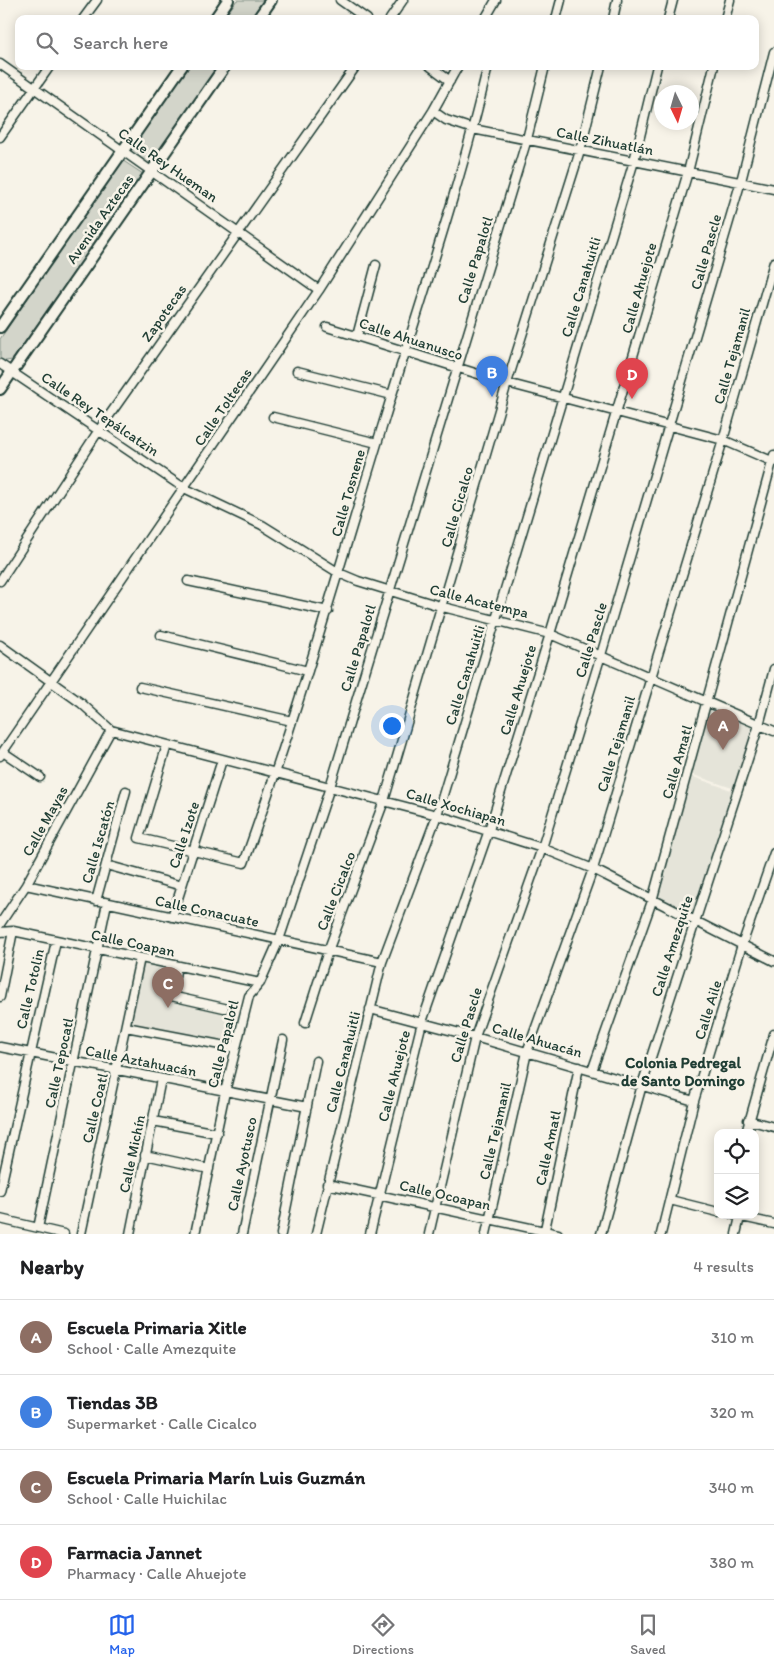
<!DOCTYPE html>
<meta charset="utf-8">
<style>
:root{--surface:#fff;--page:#f2f2f2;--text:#202124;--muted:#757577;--line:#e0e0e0;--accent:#2563eb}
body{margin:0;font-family:Itim,sans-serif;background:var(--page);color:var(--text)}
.controls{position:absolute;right:15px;bottom:15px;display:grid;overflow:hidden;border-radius:10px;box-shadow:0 2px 12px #0003}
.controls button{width:45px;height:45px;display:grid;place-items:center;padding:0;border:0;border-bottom:1px solid var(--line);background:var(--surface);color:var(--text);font:25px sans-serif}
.compass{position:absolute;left:654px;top:85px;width:45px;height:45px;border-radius:50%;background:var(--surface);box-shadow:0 2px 12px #0003;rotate:175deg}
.you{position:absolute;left:391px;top:725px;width:18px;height:18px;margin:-12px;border:4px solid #fff;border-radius:50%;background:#1a73e8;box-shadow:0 0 0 8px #1a73e833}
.badge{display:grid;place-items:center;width:32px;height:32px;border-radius:50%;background:var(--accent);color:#fff;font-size:16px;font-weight:700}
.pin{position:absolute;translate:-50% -41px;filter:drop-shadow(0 1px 2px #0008)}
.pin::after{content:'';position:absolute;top:26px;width:18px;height:15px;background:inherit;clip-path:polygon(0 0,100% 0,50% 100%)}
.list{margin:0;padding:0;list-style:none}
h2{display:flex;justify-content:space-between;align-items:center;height:65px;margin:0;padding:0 20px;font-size:21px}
h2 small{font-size:16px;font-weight:400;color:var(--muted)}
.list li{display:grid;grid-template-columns:32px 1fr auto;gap:15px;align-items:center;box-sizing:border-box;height:75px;padding:0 20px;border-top:1px solid var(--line)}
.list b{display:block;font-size:19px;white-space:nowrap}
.list p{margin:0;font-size:16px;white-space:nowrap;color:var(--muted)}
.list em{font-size:16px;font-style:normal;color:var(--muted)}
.icon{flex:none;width:28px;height:28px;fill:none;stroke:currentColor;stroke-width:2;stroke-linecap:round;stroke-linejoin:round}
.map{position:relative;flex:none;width:774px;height:1234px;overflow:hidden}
.search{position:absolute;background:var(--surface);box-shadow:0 2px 12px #0003;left:15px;right:15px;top:15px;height:55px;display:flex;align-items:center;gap:12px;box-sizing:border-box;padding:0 18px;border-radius:10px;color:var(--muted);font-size:19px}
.sheet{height:365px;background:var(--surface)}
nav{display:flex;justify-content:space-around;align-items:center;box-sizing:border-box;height:70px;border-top:1px solid var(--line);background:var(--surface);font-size:14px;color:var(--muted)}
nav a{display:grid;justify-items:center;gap:2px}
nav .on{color:var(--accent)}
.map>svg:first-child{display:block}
.built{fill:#e5e4d9}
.green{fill:#d3d5ca;stroke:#79897f}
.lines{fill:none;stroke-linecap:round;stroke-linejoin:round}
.minor-casing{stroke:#1f3d34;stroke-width:11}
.major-casing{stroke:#1f3d34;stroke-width:14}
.minor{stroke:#f7f3e8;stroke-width:8}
.major{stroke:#f7f3e8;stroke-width:10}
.labels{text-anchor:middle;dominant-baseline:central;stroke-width:5;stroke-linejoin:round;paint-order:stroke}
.street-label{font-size:15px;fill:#1f3d34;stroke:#f7f3e8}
.neighbourhood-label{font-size:16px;font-weight:bold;fill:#1f3d34;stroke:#f7f3e8}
</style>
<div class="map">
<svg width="774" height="1234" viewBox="0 0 774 1234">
<rect width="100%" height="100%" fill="#f7f3e8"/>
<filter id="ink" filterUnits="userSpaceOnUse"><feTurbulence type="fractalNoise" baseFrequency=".02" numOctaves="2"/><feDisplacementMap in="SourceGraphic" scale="10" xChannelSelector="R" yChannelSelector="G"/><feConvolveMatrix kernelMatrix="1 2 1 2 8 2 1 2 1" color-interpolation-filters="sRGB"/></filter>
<g filter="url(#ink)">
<path class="built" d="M710 706 756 726 735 789 691 774Z
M690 776 734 791 692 916 656 900Z
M142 962 174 968 168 1001 238 1014 232 1044 130 1025Z"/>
<path class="green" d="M237 0H266L252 19H223Z
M188 66H219L150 165 128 149Z
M122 160 143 174 12 360 0 362V339Z"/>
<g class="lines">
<defs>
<path id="minor" d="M340 0 367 19
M83 19 97 0
M390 19 403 0
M485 19 496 0
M556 19 561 0
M613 19 617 0
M668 19 673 0
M725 19 730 0
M0 64 319 290
M430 66 450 81
M433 111 446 120 473 129 774 189
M0 137 50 66
M327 327 507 383 723 440 774 462
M357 336 376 265
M0 364 184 488 262 525 339 573 358 581 443 607 550 634 774 731
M297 371 392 395
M273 417 377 443
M0 581 99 430 356 66
M188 581 328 611
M161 635 308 671
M0 645 81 703 111 730 437 815 542 848 593 869 774 961
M140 687 292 721
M167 745 139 838 244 863C296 719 338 571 383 424 419 305 460 187 488 66
M3 752 40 777
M0 756 319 290 433 111 458 66
M106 865 182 886
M26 885 382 962
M96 901 126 791
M172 917 222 760
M0 924 26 885 111 730
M0 932 13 931 260 983
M177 966 171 996 224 1008
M0 997 13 931
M370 1009 475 1037 694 1101
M305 1023 328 951 384 801 507 383 580 151 601 66
M126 1027 236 1048
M0 1047 307 1107
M592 1071 652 901 774 455
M748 1120 774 1127
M153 1121 217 1133
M746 1133 774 1034
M145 1155 209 1169
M327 1184 558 1234
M0 1191 56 941
M670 1200 718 1212
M733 1215 774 1224
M0 1219 64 1234
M38 1228 107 903
M81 1234 140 958
M130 1234 161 1079
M195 1234 225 1092 249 996 260 983 279 940 330 787 527 139 545 66
M242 1234 283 1040
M281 1234 316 1061
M316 1234 382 962 437 815 634 161 657 66
M370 1234 422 1022 489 830 550 634 688 172 714 66
M429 1234 475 1037 542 848 601 655 741 181 774 52
M486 1234 527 1052 593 869 723 440 774 262
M544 1234 579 1067
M601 1234 642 1085 759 725 774 669
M661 1234 694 1101 742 945 774 853
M736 1234 740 1217"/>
<path id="major" d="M215 19 228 0
M258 19 271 0
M0 327 182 66
M0 389 225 66"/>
</defs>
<use href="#minor" class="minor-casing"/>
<use href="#major" class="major-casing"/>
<use href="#minor" class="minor"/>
<use href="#major" class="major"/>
</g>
</g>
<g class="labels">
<g class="street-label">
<text transform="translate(605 141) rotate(11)">Calle Zihuatlán</text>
<text transform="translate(168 165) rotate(35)">Calle Rey Hueman</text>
<text transform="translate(100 219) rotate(-55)">Avenida Aztecas</text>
<text transform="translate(706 252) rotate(-74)">Calle Pascle</text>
<text transform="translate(475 260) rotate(-73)">Calle Papalotl</text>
<text transform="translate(581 287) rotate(-73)">Calle Canahuitli</text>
<text transform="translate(639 288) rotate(-74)">Calle Ahuejote</text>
<text transform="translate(164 313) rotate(-55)">Zapotecas</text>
<text transform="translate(411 339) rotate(18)">Calle Ahuanusco</text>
<text transform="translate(732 356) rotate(-74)">Calle Tejamanil</text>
<text transform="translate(223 407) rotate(-56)">Calle Toltecas</text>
<text transform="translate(100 414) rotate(34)">Calle Rey Tepálcatzin</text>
<text transform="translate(348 493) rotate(-74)">Calle Tosnene</text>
<text transform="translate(457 507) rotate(-74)">Calle Cicalco</text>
<text transform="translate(479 601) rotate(14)">Calle Acatempa</text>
<text transform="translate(591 640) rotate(-73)">Calle Pascle</text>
<text transform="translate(358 648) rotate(-73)">Calle Papalotl</text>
<text transform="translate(465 675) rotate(-73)">Calle Canahuitli</text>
<text transform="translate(518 690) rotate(-73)">Calle Ahuejote</text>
<text transform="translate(616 744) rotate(-73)">Calle Tejamanil</text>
<text transform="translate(677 762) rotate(-74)">Calle Amatl</text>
<text transform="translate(456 807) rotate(16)">Calle Xochiapan</text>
<text transform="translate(45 821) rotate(-61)">Calle Mayas</text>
<text transform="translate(184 835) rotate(-72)">Calle Izote</text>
<text transform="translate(98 842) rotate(-74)">Calle Iscatón</text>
<text transform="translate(336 891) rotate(-69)">Calle Cicalco</text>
<text transform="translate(207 911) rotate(12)">Calle Conacuate</text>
<text transform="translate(133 943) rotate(12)">Calle Coapan</text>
<text transform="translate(672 946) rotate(-72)">Calle Amezquite</text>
<text transform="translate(30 989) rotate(-77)">Calle Totolin</text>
<text transform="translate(708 1010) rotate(-73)">Calle Aile</text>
<text transform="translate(466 1025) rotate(-73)">Calle Pascle</text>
<text transform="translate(537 1040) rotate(16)">Calle Ahuacán</text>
<text transform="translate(223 1044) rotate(-76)">Calle Papalotl</text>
<text transform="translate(141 1061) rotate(11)">Calle Aztahuacán</text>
<text transform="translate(343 1062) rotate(-76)">Calle Canahuitli</text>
<text transform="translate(59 1063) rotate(-78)">Calle Tepocatl</text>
<text transform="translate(394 1076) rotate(-76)">Calle Ahuejote</text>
<text transform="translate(95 1108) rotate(-77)">Calle Coatl</text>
<text transform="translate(495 1131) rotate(-77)">Calle Tejamanil</text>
<text transform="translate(548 1148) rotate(-78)">Calle Amatl</text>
<text transform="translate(132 1154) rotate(-78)">Calle Michín</text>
<text transform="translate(242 1164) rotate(-78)">Calle Ayotusco</text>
<text transform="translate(445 1195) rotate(13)">Calle Ocoapan</text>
</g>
<g class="neighbourhood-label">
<text x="683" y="1062">Colonia Pedregal<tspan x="683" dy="18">de Santo Domingo</tspan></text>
</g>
</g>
</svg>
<div class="controls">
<button><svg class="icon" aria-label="locate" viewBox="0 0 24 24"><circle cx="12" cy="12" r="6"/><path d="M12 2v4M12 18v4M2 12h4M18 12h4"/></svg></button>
<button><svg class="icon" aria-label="layers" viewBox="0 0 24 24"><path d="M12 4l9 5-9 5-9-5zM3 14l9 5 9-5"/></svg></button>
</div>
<svg class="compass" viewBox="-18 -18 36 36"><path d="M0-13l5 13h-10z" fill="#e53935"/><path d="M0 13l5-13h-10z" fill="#757577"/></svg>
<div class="you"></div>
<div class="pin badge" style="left:723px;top:750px;background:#8d6e63">A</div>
<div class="pin badge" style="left:492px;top:397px;background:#3f7fe0">B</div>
<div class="pin badge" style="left:168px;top:1008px;background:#8d6e63">C</div>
<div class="pin badge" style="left:632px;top:399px;background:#e0444e">D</div>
<div class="search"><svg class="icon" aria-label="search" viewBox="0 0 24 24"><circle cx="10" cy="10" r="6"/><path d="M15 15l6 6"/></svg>Search here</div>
</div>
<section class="sheet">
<h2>Nearby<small>4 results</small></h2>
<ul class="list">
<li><span class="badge" style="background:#8d6e63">A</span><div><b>Escuela Primaria Xitle</b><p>School · Calle Amezquite</p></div><em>310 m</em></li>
<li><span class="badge" style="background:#3f7fe0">B</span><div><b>Tiendas 3B</b><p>Supermarket · Calle Cicalco</p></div><em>320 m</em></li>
<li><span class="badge" style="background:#8d6e63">C</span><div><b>Escuela Primaria Marín Luis Guzmán</b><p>School · Calle Huichilac</p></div><em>340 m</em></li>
<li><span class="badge" style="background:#e0444e">D</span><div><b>Farmacia Jannet</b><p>Pharmacy · Calle Ahuejote</p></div><em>380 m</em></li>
</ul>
</section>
<nav>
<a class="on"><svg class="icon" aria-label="map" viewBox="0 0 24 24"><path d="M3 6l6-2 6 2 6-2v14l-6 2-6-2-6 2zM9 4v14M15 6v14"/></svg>Map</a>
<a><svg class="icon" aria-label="directions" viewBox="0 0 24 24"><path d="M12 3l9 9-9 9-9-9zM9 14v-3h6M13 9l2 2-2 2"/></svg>Directions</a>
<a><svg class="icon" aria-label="saved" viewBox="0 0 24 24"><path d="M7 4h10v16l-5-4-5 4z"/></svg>Saved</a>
</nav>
